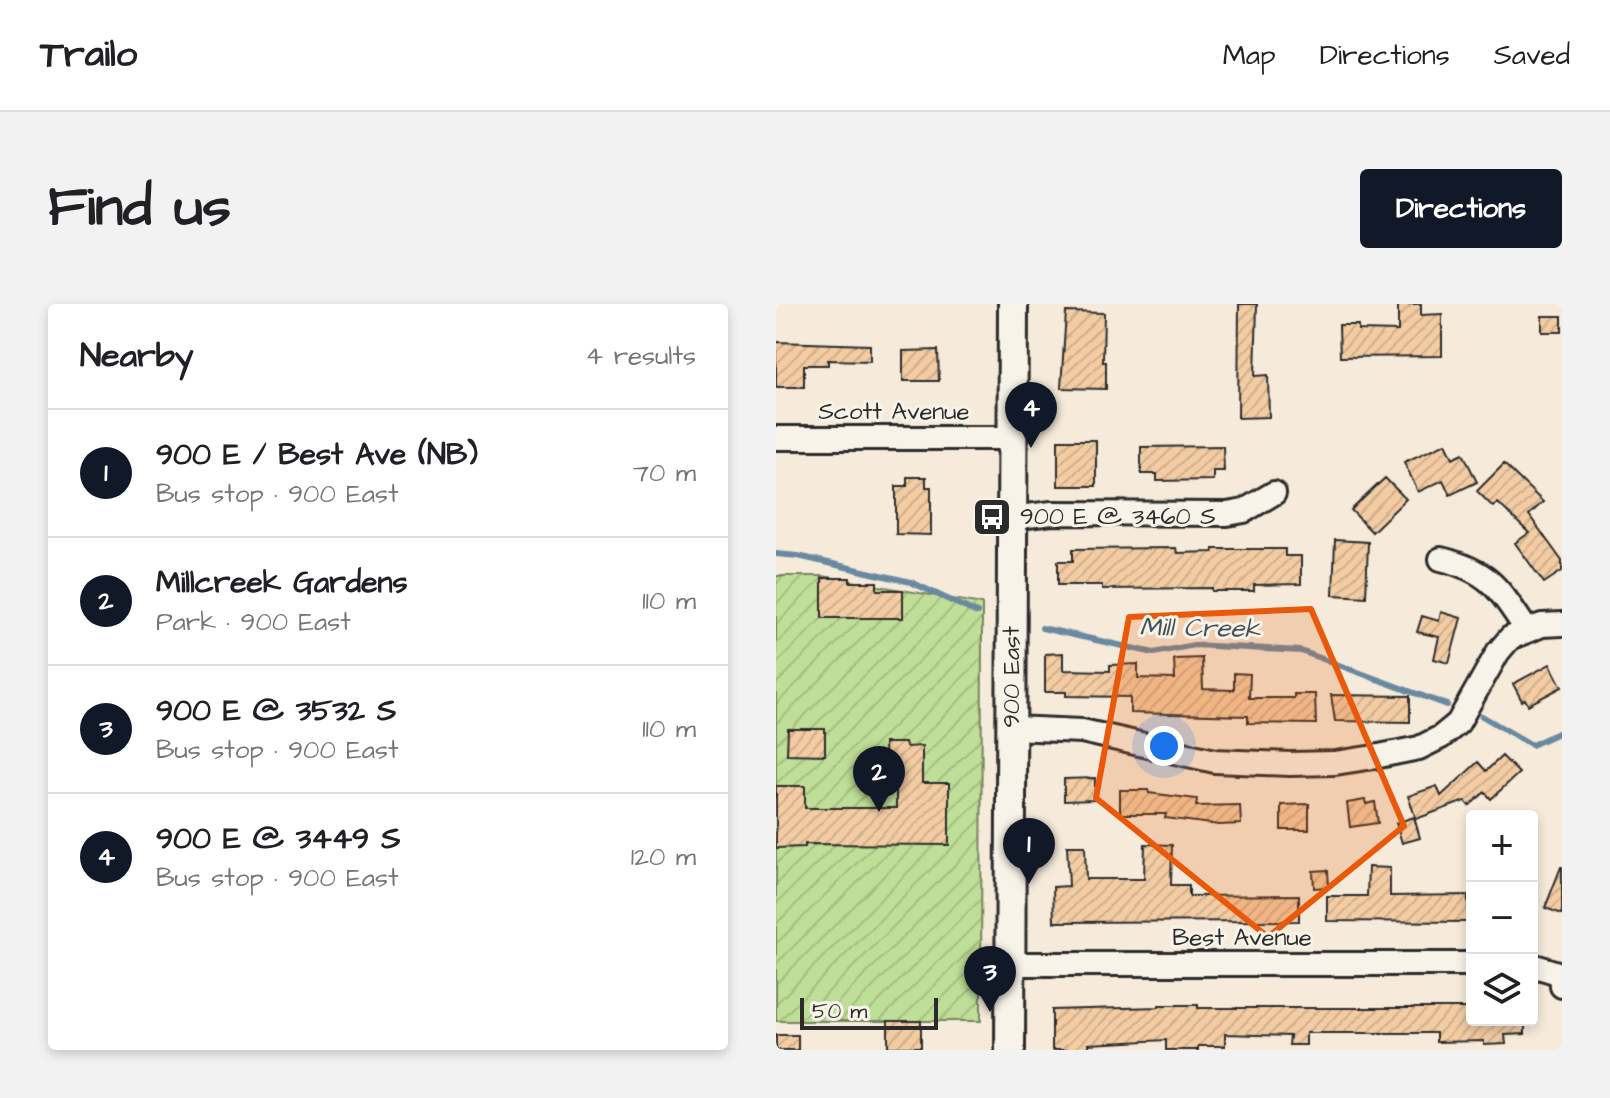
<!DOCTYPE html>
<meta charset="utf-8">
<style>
:root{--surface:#fff;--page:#f2f2f2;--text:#202124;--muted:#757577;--line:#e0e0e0;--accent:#111827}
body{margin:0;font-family:"Architects Daughter",sans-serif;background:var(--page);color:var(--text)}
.controls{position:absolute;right:24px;bottom:24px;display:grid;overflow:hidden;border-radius:8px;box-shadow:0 4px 12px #0003}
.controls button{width:72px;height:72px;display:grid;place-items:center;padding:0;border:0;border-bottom:2px solid var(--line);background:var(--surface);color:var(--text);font:40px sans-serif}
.scale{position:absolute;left:24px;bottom:20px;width:138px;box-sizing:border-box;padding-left:8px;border:4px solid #2b2b2b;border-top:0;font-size:22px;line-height:28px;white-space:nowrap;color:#2b2b2b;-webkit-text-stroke:6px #f7f3e8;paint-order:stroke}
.you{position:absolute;left:388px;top:442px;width:28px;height:28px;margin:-20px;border:6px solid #fff;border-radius:50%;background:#1a73e8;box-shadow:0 0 0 12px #1a73e833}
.badge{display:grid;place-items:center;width:52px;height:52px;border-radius:50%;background:var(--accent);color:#fff;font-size:26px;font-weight:700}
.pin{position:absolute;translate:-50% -66px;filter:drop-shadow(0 2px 4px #0008)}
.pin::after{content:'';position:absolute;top:42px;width:28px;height:24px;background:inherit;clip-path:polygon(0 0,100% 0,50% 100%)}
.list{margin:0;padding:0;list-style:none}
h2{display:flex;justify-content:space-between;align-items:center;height:104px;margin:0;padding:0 32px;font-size:34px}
h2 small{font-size:26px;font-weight:400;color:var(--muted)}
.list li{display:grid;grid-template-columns:52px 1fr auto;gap:24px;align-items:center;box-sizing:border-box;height:128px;padding:0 32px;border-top:2px solid var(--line)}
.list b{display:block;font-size:30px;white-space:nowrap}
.list p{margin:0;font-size:26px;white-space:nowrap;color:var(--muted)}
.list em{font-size:26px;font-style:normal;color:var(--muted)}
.icon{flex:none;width:44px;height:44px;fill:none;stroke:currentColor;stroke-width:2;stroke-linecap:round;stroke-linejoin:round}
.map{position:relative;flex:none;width:786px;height:746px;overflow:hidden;border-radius:8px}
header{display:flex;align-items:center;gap:48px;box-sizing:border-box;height:112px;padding:0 40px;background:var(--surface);border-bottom:2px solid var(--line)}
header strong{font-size:38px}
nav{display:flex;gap:44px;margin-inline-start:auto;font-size:28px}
.intro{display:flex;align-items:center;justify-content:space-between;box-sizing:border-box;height:192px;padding:0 48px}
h1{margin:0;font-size:56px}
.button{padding:20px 36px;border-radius:8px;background:var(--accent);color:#fff;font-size:28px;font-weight:700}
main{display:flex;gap:48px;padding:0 48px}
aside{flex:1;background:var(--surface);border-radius:8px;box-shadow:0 4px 12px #0003}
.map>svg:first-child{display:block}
.garden{fill:url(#garden-furrows);stroke:#758461;stroke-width:2}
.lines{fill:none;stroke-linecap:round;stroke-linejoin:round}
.stream{stroke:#6989a1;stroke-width:6}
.building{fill:url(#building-hatch);stroke:#2b2b2b;stroke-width:2}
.minor-casing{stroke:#2b2b2b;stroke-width:28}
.major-casing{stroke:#2b2b2b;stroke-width:34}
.minor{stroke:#f7f3e8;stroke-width:22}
.major{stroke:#f7f3e8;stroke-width:28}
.marked{fill:#e8590c;fill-opacity:0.2;stroke:#e8590c;stroke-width:6;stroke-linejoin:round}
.labels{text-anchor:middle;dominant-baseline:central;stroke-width:6;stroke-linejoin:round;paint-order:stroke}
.street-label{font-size:24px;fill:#2b2b2b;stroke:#f7f3e8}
.poi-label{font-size:24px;fill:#2b2b2b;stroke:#f7f3e8;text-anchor:start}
.water-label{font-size:26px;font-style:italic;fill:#45525c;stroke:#f7f3e8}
</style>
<header>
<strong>Trailo</strong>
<nav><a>Map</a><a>Directions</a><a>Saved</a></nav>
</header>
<div class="intro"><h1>Find us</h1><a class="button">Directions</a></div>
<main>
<aside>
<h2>Nearby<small>4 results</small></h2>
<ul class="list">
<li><span class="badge">1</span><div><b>900 E / Best Ave (NB)</b><p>Bus stop · 900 East</p></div><em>70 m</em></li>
<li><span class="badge">2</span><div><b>Millcreek Gardens</b><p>Park · 900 East</p></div><em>110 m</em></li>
<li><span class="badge">3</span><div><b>900 E @ 3532 S</b><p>Bus stop · 900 East</p></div><em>110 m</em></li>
<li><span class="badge">4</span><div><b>900 E @ 3449 S</b><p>Bus stop · 900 East</p></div><em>120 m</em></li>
</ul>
</aside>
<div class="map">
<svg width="786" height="746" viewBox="0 0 786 746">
<defs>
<pattern id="garden-furrows" width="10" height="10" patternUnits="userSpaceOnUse" patternTransform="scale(2)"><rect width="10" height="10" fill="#bfde97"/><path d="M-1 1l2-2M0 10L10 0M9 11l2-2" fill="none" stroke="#a4bf82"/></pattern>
<pattern id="building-hatch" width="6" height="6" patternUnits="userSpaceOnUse" patternTransform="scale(2)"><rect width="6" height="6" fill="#f3cca3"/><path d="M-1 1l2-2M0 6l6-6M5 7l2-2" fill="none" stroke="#d0af8c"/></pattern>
</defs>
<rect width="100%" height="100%" fill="#f6ebda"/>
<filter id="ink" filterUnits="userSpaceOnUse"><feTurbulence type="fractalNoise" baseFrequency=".0125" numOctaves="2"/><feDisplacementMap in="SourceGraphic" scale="16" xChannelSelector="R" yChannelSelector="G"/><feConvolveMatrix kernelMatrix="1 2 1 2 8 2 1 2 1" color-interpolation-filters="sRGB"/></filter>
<g filter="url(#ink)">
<path class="garden" d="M0 272H47L206 300 205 717H0Z"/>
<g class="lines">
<path class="stream" d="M0 250 22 252 135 278 201 309
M266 324 378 349 418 341 525 347 671 401
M706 412 756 441 786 427"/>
</g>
<path class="building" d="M463 0H481L479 72 492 71 493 113 462 114Z
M622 0H645V11L666 10V52L564 53 563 21H582V26L622 27Z
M290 8 328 9 327 58H330V85L285 84Z
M766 12H786V28H766Z
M0 38 94 41V57L52 56V61H28V83H0Z
M162 46 163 77H127V47Z
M282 136H320V182H282Z
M670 139 677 154 687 149 701 178 674 191 667 176 642 188 628 158Z
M447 142 448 167H437V176L381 177V170H365V143Z
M728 160 767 198 753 211 786 257V267L768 279 739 239 753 229 722 199 717 203 701 187Z
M131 173H150V183H155V231L120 230V182H131Z
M609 174 630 195 596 228 575 206Z
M559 236 592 238 590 293 557 291Z
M400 244 401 249 437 248V245H509V252H525V280L478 281V287H436V284L326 285V281H282V257H297V245Z
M46 274H74V278H101V286H127V314H46Z
M665 308 685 314 673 359 658 355 663 333 641 328 646 312 663 317Z
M287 349V366L334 367V361L362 360V374L399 375 398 355 426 354 427 385 458 386V369L474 370 473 394H518V390H539L540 420 472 419V412L354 409V393L290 392V388H269V350Z
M774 360 786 383 752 401 749 395 746 397 737 380Z
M555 391 634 392V418L559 417Z
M12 425H49V451L11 450Z
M108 439H129L130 443 146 442V479H173V541L29 540V543L0 544V482H29V504H120V472H109Z
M726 452 743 469 715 495 709 488 693 502 689 497 640 515 632 492 661 482 665 492 702 458 710 467Z
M319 474V496L288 497V475Z
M344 486H372L373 489 421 495 420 502 464 501 465 520 443 521 389 514 390 510H344Z
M589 496 590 500 599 498 602 519 574 523 571 499Z
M533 500V526H505V501Z
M638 513 644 534 626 539 620 519Z
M369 540 396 541 395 581H413V592L523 591V617L278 618 277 583 293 582 291 542H309L310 575H368Z
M592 563 614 564V592L692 591V618L551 617V592H591Z
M785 563H786V610L769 604Z
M552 566 553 583 538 584 537 567Z
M383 701H422V704H692V716H749V730L729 731 730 740 708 741V737L660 738V729H530V741H513L514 732 449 730V742H422V746H390V736L312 740V746H276V706L383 703Z
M112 717H145V743H112Z
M0 731H22V746H0Z"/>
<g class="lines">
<defs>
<path id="minor" d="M0 134H235
M235 214 276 209 451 210 468 207 498 189
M665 255C714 267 723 285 750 325
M236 424 306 427 439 457 514 460 559 459 598 453 643 444 665 433 682 419 722 348 734 334 766 321 786 320
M235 660H696
M756 661 785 670 786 682"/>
<path id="major" d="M234 746 237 0"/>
</defs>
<use href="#minor" class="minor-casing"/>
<use href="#major" class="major-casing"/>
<use href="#minor" class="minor"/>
<use href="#major" class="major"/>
</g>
</g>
<path class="marked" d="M535 305 628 522 492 633 320 494 353 313Z"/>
<defs>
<symbol id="bus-square" viewBox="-11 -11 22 22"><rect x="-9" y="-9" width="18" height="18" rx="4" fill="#2b2b2b" stroke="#f7f3e8"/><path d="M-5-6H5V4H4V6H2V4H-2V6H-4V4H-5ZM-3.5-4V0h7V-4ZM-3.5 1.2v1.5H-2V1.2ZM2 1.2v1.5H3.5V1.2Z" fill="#fff"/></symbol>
</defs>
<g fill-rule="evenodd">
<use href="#bus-square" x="194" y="191" width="44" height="44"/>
</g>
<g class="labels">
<g class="street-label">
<text x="118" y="108">Scott Avenue</text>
<text transform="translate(236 373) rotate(-90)">900 East</text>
<text x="466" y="634">Best Avenue</text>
</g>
<g class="poi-label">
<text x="244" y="213">900 E @ 3460 S</text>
</g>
<g class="water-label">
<text transform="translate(424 324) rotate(1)">Mill Creek</text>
</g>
</g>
</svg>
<div class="controls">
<button>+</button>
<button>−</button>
<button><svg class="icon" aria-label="layers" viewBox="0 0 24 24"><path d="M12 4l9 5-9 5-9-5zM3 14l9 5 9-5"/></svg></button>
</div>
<div class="scale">50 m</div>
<div class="you"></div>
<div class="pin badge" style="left:253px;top:580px">1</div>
<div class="pin badge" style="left:103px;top:508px">2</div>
<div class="pin badge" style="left:214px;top:708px">3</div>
<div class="pin badge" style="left:255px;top:144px">4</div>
</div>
</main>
